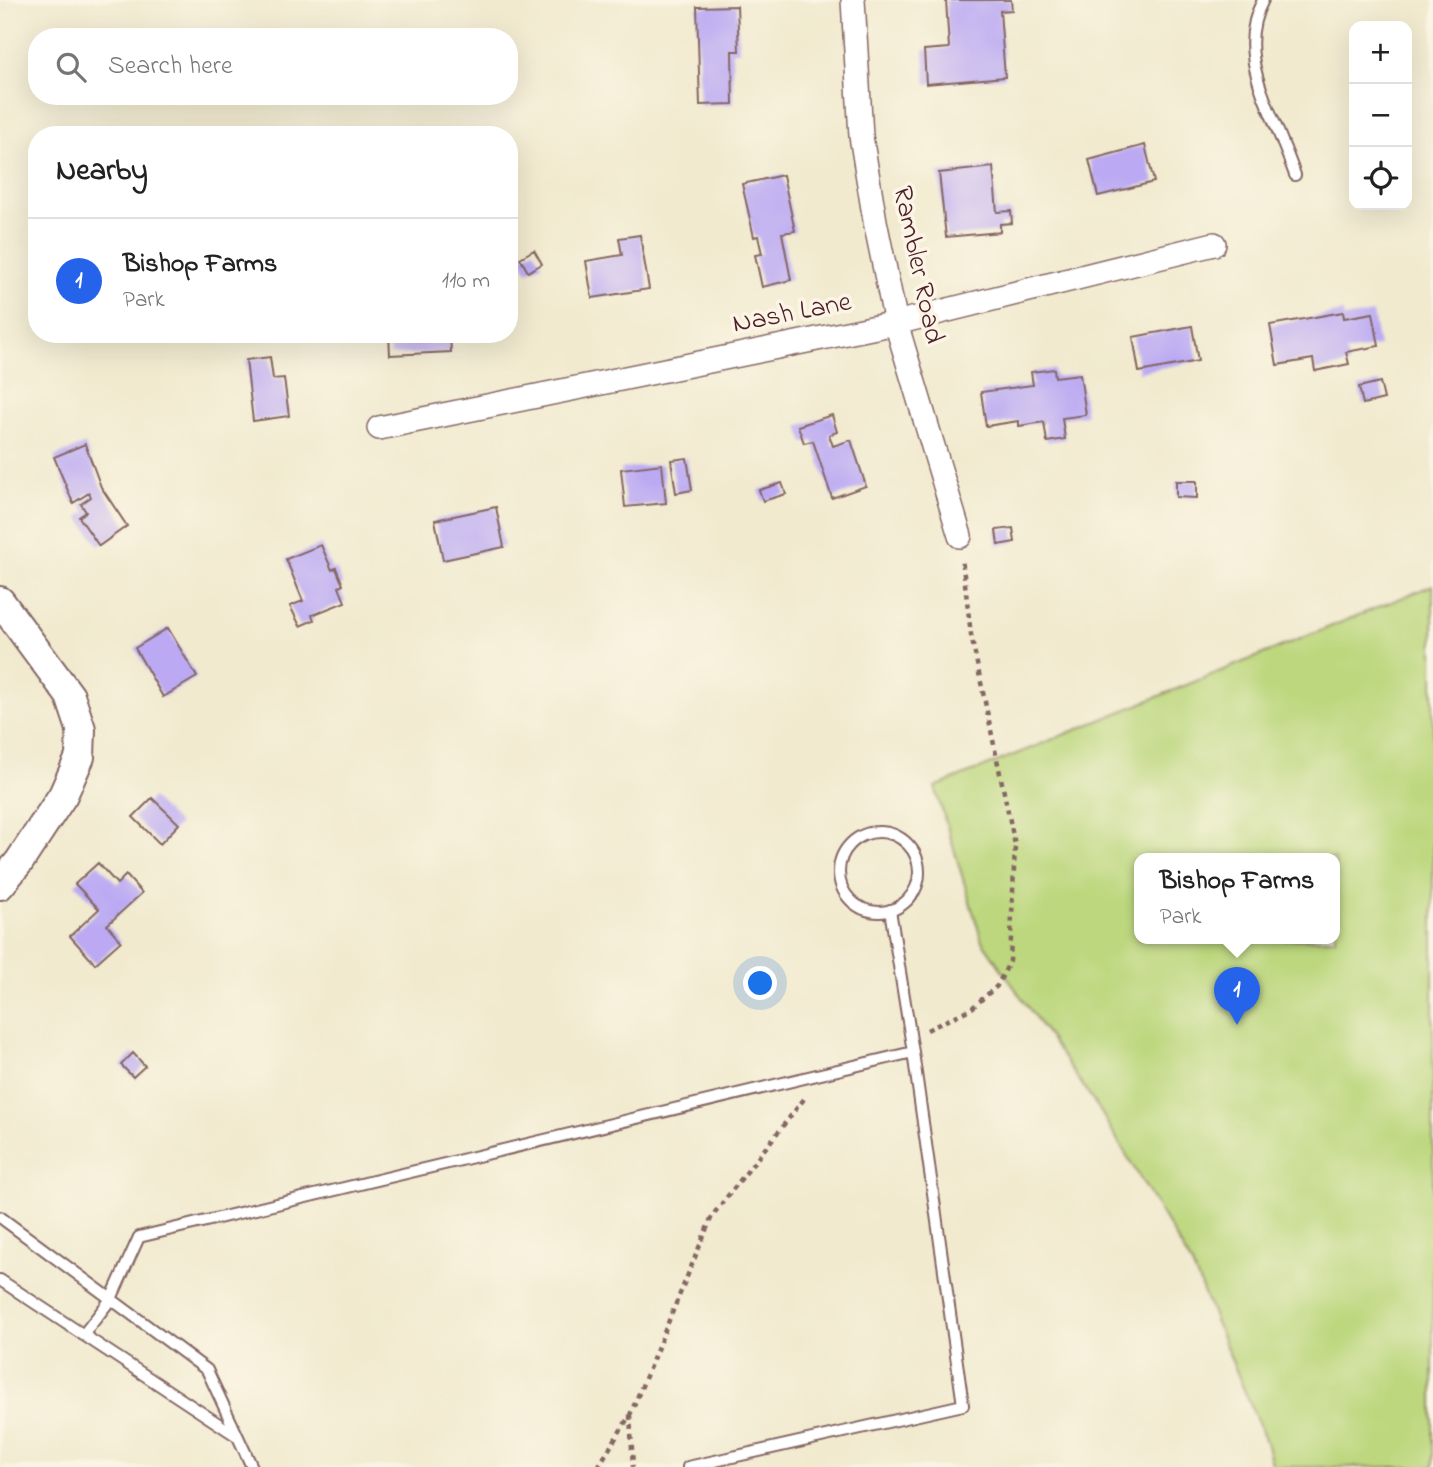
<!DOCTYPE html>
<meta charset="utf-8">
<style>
:root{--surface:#fff;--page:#f2f2f2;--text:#222;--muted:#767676;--line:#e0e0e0;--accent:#2563eb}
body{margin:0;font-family:"Indie Flower",sans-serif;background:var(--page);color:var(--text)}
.controls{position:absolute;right:21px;top:21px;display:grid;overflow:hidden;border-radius:14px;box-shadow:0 7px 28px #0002}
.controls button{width:63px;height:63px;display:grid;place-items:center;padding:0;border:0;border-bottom:2px solid var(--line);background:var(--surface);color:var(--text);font:35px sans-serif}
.you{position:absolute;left:761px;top:984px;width:24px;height:24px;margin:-18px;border:5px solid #fff;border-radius:50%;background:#1a73e8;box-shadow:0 0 0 10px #1a73e833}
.badge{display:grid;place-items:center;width:46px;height:46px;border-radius:50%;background:var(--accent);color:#fff;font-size:23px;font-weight:700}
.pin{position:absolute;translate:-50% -58px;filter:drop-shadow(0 2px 4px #0008)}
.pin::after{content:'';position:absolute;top:37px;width:24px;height:21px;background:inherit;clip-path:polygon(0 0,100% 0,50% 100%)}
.popup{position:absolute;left:1134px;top:853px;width:206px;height:91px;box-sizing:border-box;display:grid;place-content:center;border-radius:14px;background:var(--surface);filter:drop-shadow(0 2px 5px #0005);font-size:23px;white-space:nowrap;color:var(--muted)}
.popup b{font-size:26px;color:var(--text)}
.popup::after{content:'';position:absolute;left:50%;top:100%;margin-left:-14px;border:14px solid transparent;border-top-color:var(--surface)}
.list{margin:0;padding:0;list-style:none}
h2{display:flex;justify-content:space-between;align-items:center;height:91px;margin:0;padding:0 28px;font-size:30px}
h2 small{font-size:23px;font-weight:400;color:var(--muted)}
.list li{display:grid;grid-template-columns:46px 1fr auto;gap:21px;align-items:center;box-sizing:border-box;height:126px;padding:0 28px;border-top:2px solid var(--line)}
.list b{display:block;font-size:26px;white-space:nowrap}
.list p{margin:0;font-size:23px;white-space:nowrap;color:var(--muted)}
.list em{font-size:23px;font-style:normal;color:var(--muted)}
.icon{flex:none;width:38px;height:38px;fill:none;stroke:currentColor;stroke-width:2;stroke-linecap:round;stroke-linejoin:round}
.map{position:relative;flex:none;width:1433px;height:1467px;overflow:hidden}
.search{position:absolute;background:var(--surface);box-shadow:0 7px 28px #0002;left:28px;top:28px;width:490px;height:77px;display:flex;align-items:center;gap:18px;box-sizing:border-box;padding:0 24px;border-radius:28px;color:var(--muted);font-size:26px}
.panel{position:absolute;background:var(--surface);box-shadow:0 7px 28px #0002;left:28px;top:126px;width:490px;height:217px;border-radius:28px}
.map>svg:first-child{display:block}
.green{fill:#bcd77d;stroke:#837b54;stroke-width:2;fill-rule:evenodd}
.building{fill:#bbaaf3}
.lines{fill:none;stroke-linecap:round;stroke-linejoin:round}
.service-casing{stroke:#846664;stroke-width:14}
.minor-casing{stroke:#846664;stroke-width:26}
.tertiary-casing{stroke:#846664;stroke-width:32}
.path{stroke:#846664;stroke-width:4.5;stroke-dasharray:5 5;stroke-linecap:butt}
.service{stroke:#fff;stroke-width:10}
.minor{stroke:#fff;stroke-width:23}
.tertiary{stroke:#fff;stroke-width:28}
.labels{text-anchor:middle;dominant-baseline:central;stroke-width:7;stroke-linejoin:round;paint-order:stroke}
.street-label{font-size:28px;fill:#4a1f2b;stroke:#fcf5e5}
</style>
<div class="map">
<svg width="1433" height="1467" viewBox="0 0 1433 1467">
<rect width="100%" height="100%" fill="#fcf5e5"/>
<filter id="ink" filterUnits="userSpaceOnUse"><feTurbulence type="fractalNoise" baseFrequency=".0143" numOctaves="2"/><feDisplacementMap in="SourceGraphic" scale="14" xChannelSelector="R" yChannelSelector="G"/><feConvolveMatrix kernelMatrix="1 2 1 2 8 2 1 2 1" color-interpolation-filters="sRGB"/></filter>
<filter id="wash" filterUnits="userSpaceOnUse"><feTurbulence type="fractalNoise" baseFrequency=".00686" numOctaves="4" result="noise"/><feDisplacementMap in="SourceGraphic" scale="28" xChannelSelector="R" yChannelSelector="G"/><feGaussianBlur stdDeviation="1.57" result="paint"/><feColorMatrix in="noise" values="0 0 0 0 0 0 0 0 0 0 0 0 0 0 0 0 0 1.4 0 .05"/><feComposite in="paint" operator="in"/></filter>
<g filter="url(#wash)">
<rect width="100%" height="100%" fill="#f1eacf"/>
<path class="green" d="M1433 585V1467H1273L1266 1442 1192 1265 1099 1109 982 941 935 787ZM1139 859H1335V939H1139Z"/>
<g id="blocks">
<path class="building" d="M946 0H1011L1012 10 1000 11 1005 77 926 84 924 50 949 48Z
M737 6 739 51H732L733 104 700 105 697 7Z
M1145 145 1154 182 1098 196 1089 160Z
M993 167 997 212 1011 211 1012 223 1000 224V232L946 237 939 173Z
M783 175 795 231 782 233 791 280 762 287 755 255 762 254 758 236 754 237 742 184Z
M640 235 649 289 592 298 586 261 622 255 619 238Z
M534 250 542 264 528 272 520 258Z
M1343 312 1344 318 1373 313 1379 346 1346 352 1349 364 1315 371 1313 359 1277 365 1270 325Z
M1192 326 1198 361 1139 372 1133 337Z
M389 334H450L451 352 390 355Z
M270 357 273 379 284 378 289 416 253 421 246 360Z
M1054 369 1055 377 1080 374 1086 415 1062 418 1065 439 1047 442 1044 422 1019 426V421L986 426 981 392 1033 385 1031 372Z
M1380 382 1384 399 1363 404 1359 387Z
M832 415 837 432 829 435 833 446 851 440 866 486 832 498 813 441 804 443 798 426Z
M85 444 101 487 127 526 99 546 79 517 86 512 81 504 91 497 89 493 73 503 54 457Z
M687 458 692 490 676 493 671 460Z
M662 464 666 503 625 507 621 469Z
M1176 481H1197V498L1176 497Z
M782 483 786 494 763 501 759 490Z
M496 507 504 547 443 560 435 520Z
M1013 528 1015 542 998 545 996 530Z
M321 545 332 570 336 568 343 585 339 587 345 602 312 615 314 620 300 626 290 606 303 601 286 559Z
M168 628 197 677 163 697 135 648Z
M152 798 179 824 160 844 133 817Z
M98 863 117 884 126 875 142 893 107 925 121 941 95 964 70 936 99 909 75 884Z
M133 1053 145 1066 133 1077 121 1065Z"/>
</g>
</g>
<g filter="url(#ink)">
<use href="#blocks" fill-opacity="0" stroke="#846664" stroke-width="2"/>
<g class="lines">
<defs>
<path id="service" d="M1263 0C1240 43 1258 84 1275 124 1282 141 1289 158 1295 175
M839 872a40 40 0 1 1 80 0a40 40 0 1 1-80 0Z
M890 910 913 1052
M0 1217 207 1370 252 1467
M0 1280 237 1436
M83 1335 111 1299 139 1237 913 1052 963 1405 688 1467"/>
<path id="minor" d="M853 0 861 136 875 221 896 323 960 536
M379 428 896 323 1214 244"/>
<path id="tertiary" d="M0 601 70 696 81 729 80 757 63 795 19 862 0 885"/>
</defs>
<use href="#service" class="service-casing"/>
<use href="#minor" class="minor-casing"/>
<use href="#tertiary" class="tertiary-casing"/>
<path class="path" d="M927 1030 972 1008 997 986 1010 961 1015 845 971 635 962 558
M630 1415 633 1467
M598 1467 630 1415 712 1216 804 1099"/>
<use href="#service" class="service"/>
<use href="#minor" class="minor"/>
<use href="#tertiary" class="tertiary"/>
</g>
</g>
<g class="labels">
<g class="street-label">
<text transform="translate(917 265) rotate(78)">Rambler Road</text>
<text transform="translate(792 314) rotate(-11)">Nash Lane</text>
</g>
</g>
</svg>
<div class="controls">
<button>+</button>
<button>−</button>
<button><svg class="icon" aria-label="locate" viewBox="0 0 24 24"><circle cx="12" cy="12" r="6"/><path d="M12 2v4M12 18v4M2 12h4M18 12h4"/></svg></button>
</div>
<div class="you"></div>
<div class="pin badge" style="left:1237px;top:1025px">1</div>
<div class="popup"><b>Bishop Farms</b>Park</div>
<div class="search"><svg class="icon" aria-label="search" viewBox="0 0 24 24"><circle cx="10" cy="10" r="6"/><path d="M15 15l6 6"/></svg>Search here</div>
<section class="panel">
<h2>Nearby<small></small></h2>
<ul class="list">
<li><span class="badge">1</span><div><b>Bishop Farms</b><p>Park</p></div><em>110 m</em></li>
</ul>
</section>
</div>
